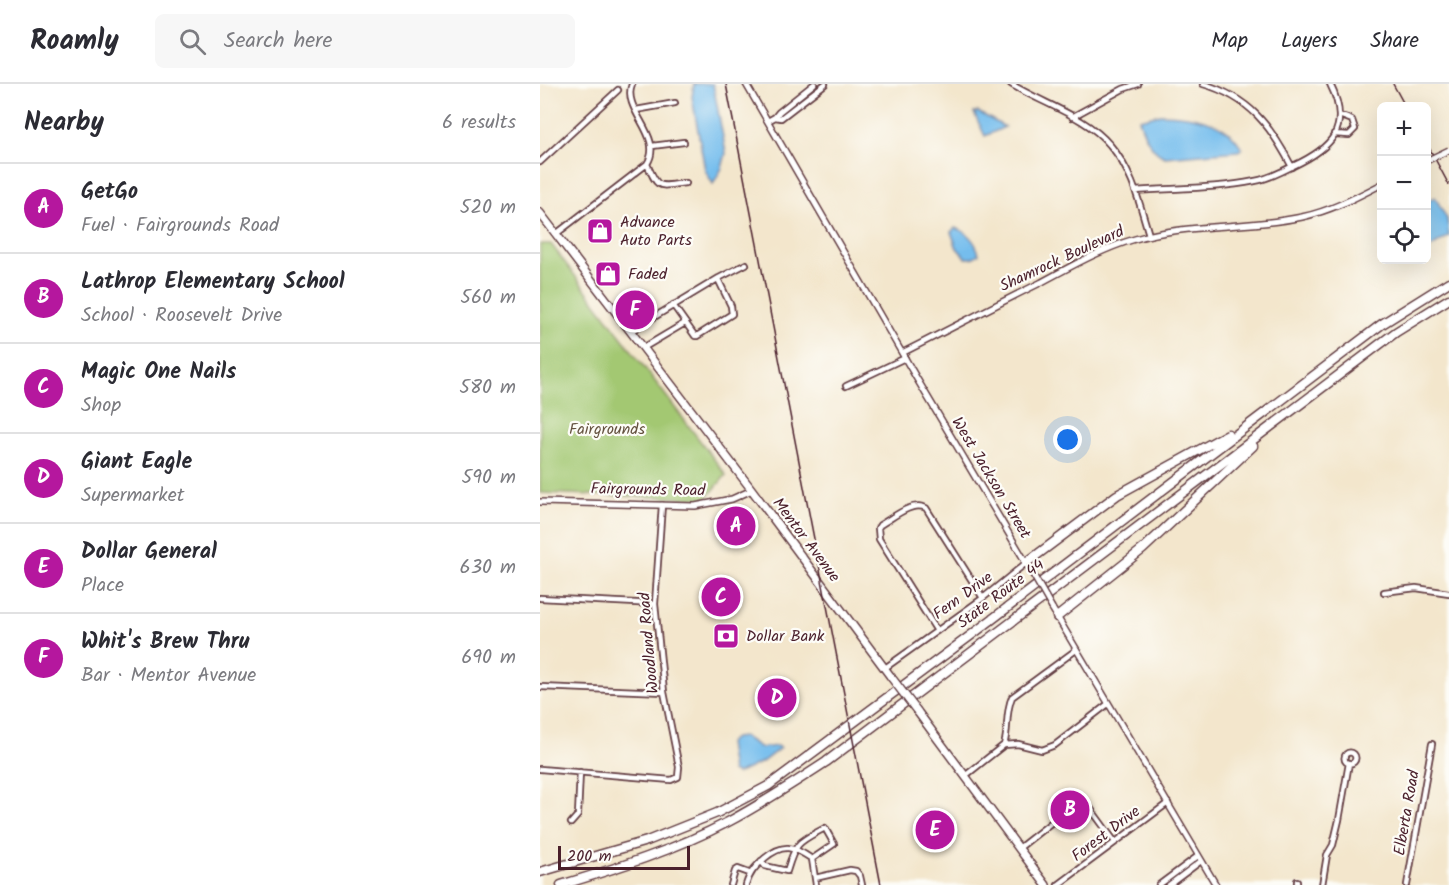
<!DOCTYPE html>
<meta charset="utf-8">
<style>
:root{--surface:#fff;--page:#f7f7f7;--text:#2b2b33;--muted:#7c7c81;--line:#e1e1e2;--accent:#b5179e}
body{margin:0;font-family:Kalam,sans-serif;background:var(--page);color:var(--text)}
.controls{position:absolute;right:18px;top:18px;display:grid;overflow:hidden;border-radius:9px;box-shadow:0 6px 24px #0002}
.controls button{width:54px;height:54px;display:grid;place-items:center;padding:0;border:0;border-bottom:2px solid var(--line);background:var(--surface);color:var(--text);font:30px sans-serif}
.scale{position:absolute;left:18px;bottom:15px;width:132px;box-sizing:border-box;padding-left:6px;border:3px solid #4a1f2b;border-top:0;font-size:16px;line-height:21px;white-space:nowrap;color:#4a1f2b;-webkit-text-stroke:4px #fdfcf7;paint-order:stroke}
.you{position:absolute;left:528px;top:356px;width:21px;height:21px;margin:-15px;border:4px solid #fff;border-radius:50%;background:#1a73e8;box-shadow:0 0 0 9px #1a73e833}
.badge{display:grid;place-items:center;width:39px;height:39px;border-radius:50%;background:var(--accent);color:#fff;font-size:20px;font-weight:700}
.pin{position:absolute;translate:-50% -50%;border:3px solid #fff;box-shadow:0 2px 6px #0006}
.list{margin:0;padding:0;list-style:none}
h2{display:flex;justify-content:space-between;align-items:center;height:78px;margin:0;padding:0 24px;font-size:26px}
h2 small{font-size:20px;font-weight:400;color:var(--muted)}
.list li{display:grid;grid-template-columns:39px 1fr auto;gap:18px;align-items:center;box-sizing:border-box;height:90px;padding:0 24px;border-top:2px solid var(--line)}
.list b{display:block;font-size:22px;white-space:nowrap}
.list p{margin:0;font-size:20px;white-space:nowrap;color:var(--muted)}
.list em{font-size:20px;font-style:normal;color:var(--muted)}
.icon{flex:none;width:33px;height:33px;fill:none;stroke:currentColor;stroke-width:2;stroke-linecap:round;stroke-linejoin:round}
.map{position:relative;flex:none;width:909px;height:801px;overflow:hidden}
header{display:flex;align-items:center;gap:36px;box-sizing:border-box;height:84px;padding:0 30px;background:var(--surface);border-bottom:2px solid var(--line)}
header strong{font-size:28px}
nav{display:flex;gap:33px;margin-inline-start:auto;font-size:21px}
.search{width:420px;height:54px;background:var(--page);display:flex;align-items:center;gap:15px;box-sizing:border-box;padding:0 21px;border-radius:9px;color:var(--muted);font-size:22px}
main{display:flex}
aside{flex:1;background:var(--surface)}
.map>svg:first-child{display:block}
.green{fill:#a3c872;stroke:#76744e;stroke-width:1.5}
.water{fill:#74bded;stroke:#5f6e8c;stroke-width:1.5}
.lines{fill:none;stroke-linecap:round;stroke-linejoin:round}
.minor-casing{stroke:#633d43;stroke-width:8}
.tertiary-casing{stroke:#633d43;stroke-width:8}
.primary-casing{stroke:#633d43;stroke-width:10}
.motorway-casing{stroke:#633d43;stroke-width:11}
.minor{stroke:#fff;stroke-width:4.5}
.tertiary{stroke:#fff;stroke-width:5}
.primary{stroke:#fff;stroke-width:7}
.motorway{stroke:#fff;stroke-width:8}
.rail{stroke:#4a1f2b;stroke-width:1.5}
.tertiary-bridge-casing{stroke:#633d43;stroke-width:8;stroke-linecap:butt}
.primary-bridge-casing{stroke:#633d43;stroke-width:10;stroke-linecap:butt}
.tertiary-bridge{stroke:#fff;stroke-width:5}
.primary-bridge{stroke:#fff;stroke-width:7}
.labels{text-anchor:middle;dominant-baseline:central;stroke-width:4.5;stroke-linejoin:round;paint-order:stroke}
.poi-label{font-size:16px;fill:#4a1f2b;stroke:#fdfcf7;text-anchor:start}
.street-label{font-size:16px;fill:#4a1f2b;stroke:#fdfcf7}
.park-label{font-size:16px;fill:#655240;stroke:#fdfcf7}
</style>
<header>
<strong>Roamly</strong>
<div class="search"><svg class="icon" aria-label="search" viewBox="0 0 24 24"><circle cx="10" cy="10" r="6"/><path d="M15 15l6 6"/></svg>Search here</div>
<nav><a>Map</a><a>Layers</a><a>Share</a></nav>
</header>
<main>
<aside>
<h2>Nearby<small>6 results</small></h2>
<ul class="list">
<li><span class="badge">A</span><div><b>GetGo</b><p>Fuel · Fairgrounds Road</p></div><em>520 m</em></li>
<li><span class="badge">B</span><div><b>Lathrop Elementary School</b><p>School · Roosevelt Drive</p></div><em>560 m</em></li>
<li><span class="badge">C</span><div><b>Magic One Nails</b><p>Shop</p></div><em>580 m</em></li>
<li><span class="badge">D</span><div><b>Giant Eagle</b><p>Supermarket</p></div><em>590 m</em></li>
<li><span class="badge">E</span><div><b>Dollar General</b><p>Place</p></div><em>630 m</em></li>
<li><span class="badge">F</span><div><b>Whit's Brew Thru</b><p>Bar · Mentor Avenue</p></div><em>690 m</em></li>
</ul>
</aside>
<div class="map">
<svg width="909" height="801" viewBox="0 0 909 801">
<rect width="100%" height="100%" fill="#fdfcf7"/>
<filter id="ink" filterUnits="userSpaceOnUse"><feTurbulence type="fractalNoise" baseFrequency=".0167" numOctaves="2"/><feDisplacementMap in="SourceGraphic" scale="12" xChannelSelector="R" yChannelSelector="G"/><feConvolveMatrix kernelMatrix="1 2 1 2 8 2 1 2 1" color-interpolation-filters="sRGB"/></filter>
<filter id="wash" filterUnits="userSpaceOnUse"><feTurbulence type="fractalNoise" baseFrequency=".008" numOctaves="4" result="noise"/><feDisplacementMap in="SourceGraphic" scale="24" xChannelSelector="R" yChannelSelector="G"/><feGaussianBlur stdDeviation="1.35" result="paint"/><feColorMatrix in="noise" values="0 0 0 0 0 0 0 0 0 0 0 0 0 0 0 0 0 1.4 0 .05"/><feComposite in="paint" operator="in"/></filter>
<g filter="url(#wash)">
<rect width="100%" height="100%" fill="#f3e6cc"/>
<path class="green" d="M0 160H11L186 391 166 415 0 409Z"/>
<path class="water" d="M154 0H173L186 69 182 84 173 100 165 86 152 13Z
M438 28 465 43 445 52 434 29Z
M620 30C648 30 688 36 702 65L698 67 625 73C611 68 603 48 599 35Z
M895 113 907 135 909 152 887 166V117Z
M415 144C427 147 436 158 439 170L432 174H426L417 164 411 148Z
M204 653 221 664 237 662 240 664 222 678 197 690 192 687 188 659 194 654Z"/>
</g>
<g filter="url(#ink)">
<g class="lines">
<defs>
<path id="minor" d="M92 0C81 26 125 52 107 80 119 107 118 102 146 99
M471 0C503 20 546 32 570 61 592 86 600 121 609 151
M663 0C709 13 731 42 752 83
M96 26 135 19
M235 33 239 28 274 0
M532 33 583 5 598 0
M228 37 235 33 241 34 285 0
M794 50 809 51 815 45 812 36 799 31
M112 62 144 58
M0 78 78 6
M595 107C634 104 676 105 715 97 728 95 741 88 753 82 792 64 812 44 790 0
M16 150 107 80
M133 221 155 252H157L192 230 191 222 178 195
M91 247 179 194 206 180
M103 264 145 239
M306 302 365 274
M844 508 876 504 909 509
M0 514 115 520
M397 547 339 455 338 444 340 441C353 434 371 417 386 424L443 514
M345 584 443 514 486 479
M0 603 124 608
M464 661C469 645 465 629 472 613L536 566
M804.5 674a5.5 5.5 0 1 1 11 0a5.5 5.5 0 1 1-11 0Z
M0 685 131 696 138 693 139 683 124 608 115 520 122 421
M425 692 464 661 478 660 502 666 515 661 568 620
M31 739 38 731 40 688
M479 764 540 716 545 717 575 758
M221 777 225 782 247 787C256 757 259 758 285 744L294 760 272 775
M275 794 310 786 316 787 320 792 322 801
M191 801 195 787 198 785 209 789
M206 801C210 788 215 783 225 774 243 759 253 762 272 775L276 801
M518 801 628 719
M619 801 658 772
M629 801 661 777
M757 801V797
M782 801 787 771 793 761 799 736 809 679
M867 801 892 660"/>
<path id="tertiary" d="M206 0 377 295 491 487
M362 269C408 246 453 222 500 199 530 183 561 165 595 155 649 139 707 145 762 133 790 127 815 114 842 100
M0 418 155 422 192 415 212 406
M512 524 676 801"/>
<path id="primary" d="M0 129 212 406 351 593
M377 627 506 801"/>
<path id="motorway" d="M486 479 577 411 688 350
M517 533 603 465 713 362
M0 788 107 757 177 729 228 702 430 552 842 240 909 198
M21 801C77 784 135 766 188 738 222 720 254 699 286 678L856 248 909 215"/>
</defs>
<use href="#minor" class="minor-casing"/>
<use href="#tertiary" class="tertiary-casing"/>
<use href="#primary" class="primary-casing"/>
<use href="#motorway" class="motorway-casing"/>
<use href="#minor" class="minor"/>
<use href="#tertiary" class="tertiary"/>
<use href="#primary" class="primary"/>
<use href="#motorway" class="motorway"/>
<path class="rail" d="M186 0 341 801
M853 0 865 22
M886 58 909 101"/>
<defs>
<path id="tertiary-bridge" d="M886 77 909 66
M491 487 512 524"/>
<path id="primary-bridge" d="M351 593 377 627"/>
</defs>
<use href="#tertiary-bridge" class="tertiary-bridge-casing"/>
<use href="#primary-bridge" class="primary-bridge-casing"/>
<use href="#tertiary-bridge" class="tertiary-bridge"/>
<use href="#primary-bridge" class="primary-bridge"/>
</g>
</g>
<defs>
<symbol id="shop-square" viewBox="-11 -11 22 22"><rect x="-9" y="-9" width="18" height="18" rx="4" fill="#b5179e" stroke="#fdfcf7"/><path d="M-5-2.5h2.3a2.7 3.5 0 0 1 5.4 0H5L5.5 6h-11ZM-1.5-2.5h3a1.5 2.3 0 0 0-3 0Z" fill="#fff"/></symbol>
<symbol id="bank-square" viewBox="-11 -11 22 22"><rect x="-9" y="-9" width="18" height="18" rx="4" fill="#b5179e" stroke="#fdfcf7"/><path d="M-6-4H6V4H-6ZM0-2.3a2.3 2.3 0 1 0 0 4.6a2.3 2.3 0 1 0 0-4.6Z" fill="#fff"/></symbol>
</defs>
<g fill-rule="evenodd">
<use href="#shop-square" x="45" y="132" width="30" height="30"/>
<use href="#shop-square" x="53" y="175" width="30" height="30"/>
<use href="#bank-square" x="171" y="537" width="30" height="30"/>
</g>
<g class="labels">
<g class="poi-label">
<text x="80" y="138">Advance<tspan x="80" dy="18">Auto Parts</tspan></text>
<text x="88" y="190">Faded</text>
<text x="206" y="552">Dollar Bank</text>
</g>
<g class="street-label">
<text transform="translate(522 175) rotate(-25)">Shamrock Boulevard</text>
<text transform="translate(451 394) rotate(59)">West Jackson Street</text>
<text transform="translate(108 406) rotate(1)">Fairgrounds Road</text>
<text transform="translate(266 456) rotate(53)">Mentor Avenue</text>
<text transform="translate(461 510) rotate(-37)">State Route 44</text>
<text transform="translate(423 512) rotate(-36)">Fern Drive</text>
<text transform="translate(109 559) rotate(-95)">Woodland Road</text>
<text transform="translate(867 729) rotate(-80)">Elberta Road</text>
<text transform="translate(566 750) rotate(-37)">Forest Drive</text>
</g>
<g class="park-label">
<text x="67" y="345">Fairgrounds</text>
</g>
</g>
</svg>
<div class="controls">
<button>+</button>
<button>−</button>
<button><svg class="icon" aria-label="locate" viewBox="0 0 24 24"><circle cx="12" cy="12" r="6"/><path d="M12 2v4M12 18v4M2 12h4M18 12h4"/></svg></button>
</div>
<div class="scale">200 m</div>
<div class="you"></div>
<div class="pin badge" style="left:196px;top:442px">A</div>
<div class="pin badge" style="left:530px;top:726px">B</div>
<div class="pin badge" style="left:181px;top:513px">C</div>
<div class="pin badge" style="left:237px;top:614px">D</div>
<div class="pin badge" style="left:395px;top:746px">E</div>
<div class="pin badge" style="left:95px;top:226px">F</div>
</div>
</main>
